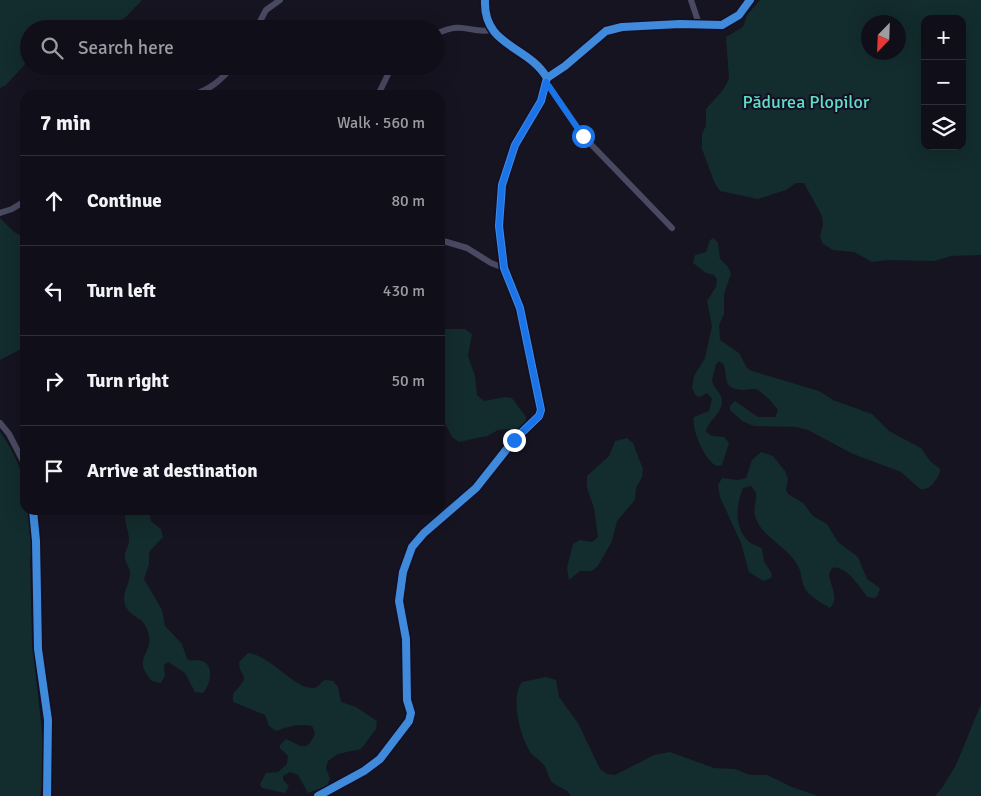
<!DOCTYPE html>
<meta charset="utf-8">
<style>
:root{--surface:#100f19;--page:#1e1d26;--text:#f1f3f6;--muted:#9c9ca2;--line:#302f38}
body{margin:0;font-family:Signika,sans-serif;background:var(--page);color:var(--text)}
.controls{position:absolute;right:15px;top:15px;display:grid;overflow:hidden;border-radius:10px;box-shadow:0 5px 20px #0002}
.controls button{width:45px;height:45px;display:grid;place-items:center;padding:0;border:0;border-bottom:1px solid var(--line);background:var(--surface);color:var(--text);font:25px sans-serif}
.compass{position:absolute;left:861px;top:15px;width:45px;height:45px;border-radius:50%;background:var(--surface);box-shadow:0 5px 20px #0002;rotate:203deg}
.stop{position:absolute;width:15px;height:15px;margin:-11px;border:4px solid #1a73e8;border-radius:50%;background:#fff}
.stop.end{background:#1a73e8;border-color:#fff;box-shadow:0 1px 5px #0008}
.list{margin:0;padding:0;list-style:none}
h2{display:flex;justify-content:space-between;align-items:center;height:65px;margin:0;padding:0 20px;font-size:21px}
h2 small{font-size:16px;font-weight:400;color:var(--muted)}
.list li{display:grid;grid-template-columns:32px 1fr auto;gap:15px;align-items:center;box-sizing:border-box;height:90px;padding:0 20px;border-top:1px solid var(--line)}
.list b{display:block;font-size:19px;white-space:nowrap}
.list em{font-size:16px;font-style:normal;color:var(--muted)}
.icon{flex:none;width:28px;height:28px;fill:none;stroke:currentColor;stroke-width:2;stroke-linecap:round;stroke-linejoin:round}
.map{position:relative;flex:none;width:981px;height:796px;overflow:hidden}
.search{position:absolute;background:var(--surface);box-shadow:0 5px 20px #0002;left:20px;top:20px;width:425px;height:55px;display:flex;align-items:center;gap:12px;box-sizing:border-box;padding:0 18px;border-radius:28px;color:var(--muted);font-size:19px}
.panel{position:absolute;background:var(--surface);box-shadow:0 5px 20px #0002;left:20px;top:90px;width:425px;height:425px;border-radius:15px}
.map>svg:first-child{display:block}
.green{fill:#132c2d;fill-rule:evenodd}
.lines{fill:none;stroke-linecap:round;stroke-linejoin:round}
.street{stroke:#4a4962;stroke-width:6}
.cycleway-casing{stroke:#130f26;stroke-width:11}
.cycleway{stroke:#408adc;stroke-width:8}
.route{stroke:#1a73e8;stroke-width:6}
.labels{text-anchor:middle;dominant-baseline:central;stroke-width:4;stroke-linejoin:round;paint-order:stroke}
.park-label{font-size:18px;fill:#5fe0c0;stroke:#130f26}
</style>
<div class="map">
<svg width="981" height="796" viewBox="0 0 981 796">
<rect width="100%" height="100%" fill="#161421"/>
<path class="green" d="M0 0H142L125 18 105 29H29V60L6 85 0 88Z
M760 0H981V255L951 256 935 261 888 260 872 262 854 252 833 250 823 244 820 237 823 225 822 216 804 183H796L786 190 758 199 720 191 715 184 702 149V133L706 126V109L723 90 729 79 726 37 743 27 747 15ZM925 19H962V146H925ZM868 22H898V52H868Z
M0 218 14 232 25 238V347L0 360Z
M714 238 718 243 720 259 728 267 731 274 724 294V314L719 325 720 340 739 353 747 368 752 371 819 391 833 400 872 414 889 431 921 448 930 461 940 469V472C936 481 930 491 920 489L901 472 853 454 808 430 796 427 754 426 742 421 730 410V406L735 401 758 417H775L778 410 770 400 757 389C747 388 733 394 727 382 725 377 726 371 724 365L719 361 716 364 712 380C713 388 722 393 722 401 722 415 707 421 706 432L712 436 724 437 729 443 722 465 718 466C706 464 691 429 694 417L709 411 712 399 707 393 700 397 696 396 692 388 694 376 705 358 712 326 707 301 716 287 717 279 714 275 706 273 693 263 695 255 706 252 710 240Z
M440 329H465L472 334 468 356 475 376 477 395 484 401 505 397 512 398 526 417V425L524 428 498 430 487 436 463 441 459 442 452 437 440 414Z
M0 432C19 459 25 477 25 510H31L33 537 30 561 32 642 45 757V773L40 796H0Z
M627 438 633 443 643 469 642 477 636 488 635 500 617 521 612 541 598 566 592 571H580L569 580 567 568 573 544 580 540 592 542 598 537 594 508 587 488V476L609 456 615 441Z
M761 452 773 456 785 471 788 479 786 490 788 494 803 503 813 516 827 524 838 542 858 557 867 579 880 588 878 595 875 598 867 597C860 587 845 564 832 568L829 574C830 586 840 598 830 608 822 604 815 599 808 593 800 584 803 574 797 564 787 547 763 537 756 519 752 507 757 503 756 493L751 486 743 488C736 505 734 526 748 541 752 545 758 545 762 549L764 561 772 574 771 578 763 581 749 572 741 543 720 497 718 485 722 478 738 480 746 478 752 460Z
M127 510H149L151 521 161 529 163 537 149 552V564L144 579 162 610 165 626 182 644 187 659C192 662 197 659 202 661 215 665 210 686 203 693L195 692 185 673 168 662 164 665 165 676 161 683 152 681C131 659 153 653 149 636 145 615 133 620 126 607 120 593 130 586 130 573 130 568 126 564 125 559 124 552 129 546 129 540 129 529 122 520 127 510Z
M248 653C272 656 294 689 313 688 319 688 320 682 325 680L333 681 338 687 341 702 356 707 377 721 376 729 361 749 338 754 328 761 326 768 330 779 327 786 308 793 298 775 290 772 283 776V780L289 786 285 793 262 788 260 784 266 773 278 772 287 764 288 756 280 748V745L286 739C299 744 307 755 315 733L312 726C300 723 287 727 276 731L269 726 265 715 233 702V694C253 671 240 682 239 662Z
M546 677 556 680 559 697 578 723 600 769 607 774 615 775 654 755 670 752 714 768 735 769 750 775H767L792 787 818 796H571C567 788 559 788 553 783 548 778 548 771 544 765 540 760 534 757 530 752 520 736 510 698 522 682Z
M981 704V796H935L942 788 956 765Z"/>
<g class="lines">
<path class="street" d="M691 0 699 24
M256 29 266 10 280 0
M436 34C465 20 468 34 492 30
M547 78 565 66 606 31 622 27 680 24 722 25 739 15 750 0
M546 82 583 136 672 228
M193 95C211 89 221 80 233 66
M378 95 392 66
M0 213 12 209 25 201
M440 240 467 248 491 263 504 268
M0 423 9 434 25 465
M33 510 36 541 38 649 48 720 47 796
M318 796 364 771 380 759 409 721 411 713 407 700 406 639 399 601 403 572 412 547 424 533 476 488 514 440 539 416 541 410 520 308 504 268 499 226 502 185 515 145 541 101 547 78C528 45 483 47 485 0"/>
<defs>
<path id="cycleway" d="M547 78 565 66 606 31 622 27 680 24 722 25 739 15 750 0
M33 510 36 541 38 649 48 720 47 796
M318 796 364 771 380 759 409 721 411 713 407 700 406 639 399 601 403 572 412 547 424 533 476 488 514 440 539 416 541 410 520 308 504 268 499 226 502 185 515 145 541 101 547 78C528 45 483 47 485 0"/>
</defs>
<use href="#cycleway" class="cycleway-casing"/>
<use href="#cycleway" class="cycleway"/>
</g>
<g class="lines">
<path class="route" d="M514 440 539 416 541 410 520 308 504 268 499 226 502 185 515 145 541 101 546 82 583 136"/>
</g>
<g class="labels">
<g class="park-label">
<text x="806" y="102">Pădurea Plopilor</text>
</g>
</g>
</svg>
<div class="controls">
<button>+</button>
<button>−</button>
<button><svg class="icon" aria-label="layers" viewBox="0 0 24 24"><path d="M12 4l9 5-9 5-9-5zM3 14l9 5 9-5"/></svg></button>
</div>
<svg class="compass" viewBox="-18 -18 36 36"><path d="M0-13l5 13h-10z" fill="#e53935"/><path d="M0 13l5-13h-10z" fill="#9c9ca2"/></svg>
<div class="stop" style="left:583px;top:136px"></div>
<div class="stop end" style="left:514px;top:440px"></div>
<div class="search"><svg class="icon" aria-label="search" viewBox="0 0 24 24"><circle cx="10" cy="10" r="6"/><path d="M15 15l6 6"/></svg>Search here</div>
<section class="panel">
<h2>7 min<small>Walk · 560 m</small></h2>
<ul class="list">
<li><svg class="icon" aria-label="ahead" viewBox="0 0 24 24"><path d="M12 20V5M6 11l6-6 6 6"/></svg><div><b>Continue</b></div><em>80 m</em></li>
<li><svg class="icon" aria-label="left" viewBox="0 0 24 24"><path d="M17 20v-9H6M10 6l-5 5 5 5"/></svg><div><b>Turn left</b></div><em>430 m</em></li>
<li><svg class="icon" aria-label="right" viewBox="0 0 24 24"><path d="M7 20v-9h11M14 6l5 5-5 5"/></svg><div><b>Turn right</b></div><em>50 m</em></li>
<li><svg class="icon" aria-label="arrive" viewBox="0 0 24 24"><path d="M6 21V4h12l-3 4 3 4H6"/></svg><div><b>Arrive at destination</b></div></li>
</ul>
</section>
</div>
